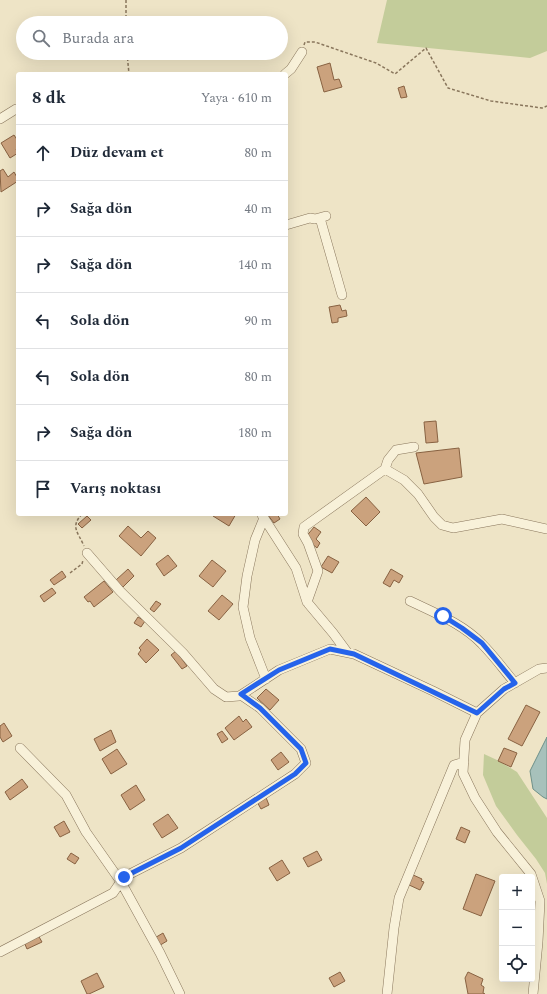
<!DOCTYPE html>
<html lang="tr">
<meta charset="utf-8">
<style>
:root{--surface:#fff;--page:#f2f2f3;--text:#1f2937;--muted:#747a83;--line:#e0e1e3}
body{margin:0;font-family:Spectral,serif;background:var(--page);color:var(--text)}
.controls{position:absolute;right:12px;bottom:12px;display:grid;overflow:hidden;border-radius:4px;box-shadow:0 4px 16px #0002}
.controls button{width:36px;height:36px;display:grid;place-items:center;padding:0;border:0;border-bottom:1px solid var(--line);background:var(--surface);color:var(--text);font:20px sans-serif}
.stop{position:absolute;width:12px;height:12px;margin:-9px;border:3px solid #2563eb;border-radius:50%;background:#fff}
.stop.end{background:#2563eb;border-color:#fff;box-shadow:0 1px 4px #0008}
.list{margin:0;padding:0;list-style:none}
h2{display:flex;justify-content:space-between;align-items:center;height:52px;margin:0;padding:0 16px;font-size:17px}
h2 small{font-size:13px;font-weight:400;color:var(--muted)}
.list li{display:grid;grid-template-columns:26px 1fr auto;gap:12px;align-items:center;box-sizing:border-box;height:56px;padding:0 16px;border-top:1px solid var(--line)}
.list b{display:block;font-size:15px;white-space:nowrap}
.list em{font-size:13px;font-style:normal;color:var(--muted)}
.icon{flex:none;width:22px;height:22px;fill:none;stroke:currentColor;stroke-width:2;stroke-linecap:round;stroke-linejoin:round}
.map{position:relative;flex:none;width:547px;height:994px;overflow:hidden}
.search{position:absolute;background:var(--surface);box-shadow:0 4px 16px #0002;left:16px;top:16px;width:272px;height:44px;display:flex;align-items:center;gap:10px;box-sizing:border-box;padding:0 14px;border-radius:22px;color:var(--muted);font-size:15px}
.panel{position:absolute;background:var(--surface);box-shadow:0 4px 16px #0002;left:16px;top:72px;width:272px;height:444px;border-radius:4px}
.map>svg:first-child{display:block}
.green{fill:#c3cc9a}
.water{fill:#a7c1bb;stroke:#6e9089}
.building{fill:#cba27d;stroke:#886242}
.lines{fill:none;stroke-linecap:round;stroke-linejoin:round}
.minor-casing{stroke:#89765c;stroke-width:10}
.path{stroke:#89765c;stroke-width:1.5;stroke-dasharray:3 2;stroke-linecap:butt}
.minor{stroke:#f8f1d9;stroke-width:9}
.route{stroke:#2563eb;stroke-width:5}
</style>
<div class="map">
<svg width="547" height="994" viewBox="0 0 547 994">
<rect width="100%" height="100%" fill="#eee4c6"/>
<path class="green" d="M387 0H547V51L530 58 377 43Z
M484 754 497 760 517 772 547 818V884L545 873 536 859 517 835 496 806 483 775Z"/>
<path class="water" d="M547 737V799L543 797 533 789 530 771Z"/>
<path class="building" d="M330 63 334 80 339 79 342 87 324 92 317 67Z
M404 86 407 97 401 98 398 88Z
M14 135 18 141V148L16 149 18 153 10 158 1 143Z
M3 169 8 177 14 172 18 179V181L1 192 0 171Z
M340 305 342 311 346 310 347 316 338 318V322L332 323 329 307Z
M436 421 438 442 426 443 424 422Z
M459 448 462 477 424 484 416 453Z
M366 497 380 512 366 526 351 511Z
M214 514H236L229 526 213 516Z
M267 514H277L280 519 274 523Z
M87 516 91 520 82 528 78 524Z
M128 526 141 538 148 531 156 538 141 556 119 536Z
M314 527 321 532 316 539 320 543 317 548 305 538Z
M168 555 177 566 164 576 156 564Z
M328 556 339 562 332 573 321 567Z
M212 560 226 571 213 587 199 576Z
M128 569 134 576 123 587 116 580Z
M391 569 403 576 399 583 394 580 390 587 383 583Z
M62 571 66 577 54 585 50 580Z
M104 581 113 592 94 607 90 601 88 602 84 597Z
M52 588 56 593 44 602 40 596Z
M222 595 233 604 219 620 208 611Z
M156 601 161 604 154 612 150 609Z
M138 617 145 621 141 627 134 623Z
M147 639 159 650 146 663 138 654 141 650 139 648Z
M176 651 187 666 182 669 171 655Z
M266 689 279 700 270 710 257 698Z
M526 705 540 712 522 746 508 739Z
M239 716 243 722 246 719 252 727 234 740 225 728Z
M4 723 12 736 3 742 0 737V726Z
M111 730 116 742 100 751 94 739Z
M222 731 228 739 222 743 217 734Z
M504 748 517 753 511 767 498 761Z
M117 749 127 764 111 774 102 759Z
M281 752 289 762 278 770 271 760Z
M22 779 28 787 10 800 5 792Z
M136 785 145 800 130 810 121 795Z
M265 795 269 805 261 809 256 800Z
M168 814 178 828 162 838 153 824Z
M64 821 70 832 60 837 54 827Z
M461 827 470 831 465 843 456 839Z
M317 851 322 860 308 867 303 858Z
M71 853 79 858 75 864 67 859Z
M282 860 290 873 277 881 269 868Z
M411 874 422 879 421 881 424 882 420 890 407 884Z
M476 874 495 881 481 916 463 909Z
M163 933 167 941 157 947 153 939Z
M38 935 42 942 27 949 24 942Z
M340 972 345 981 334 987 329 978Z
M468 972 483 979 481 985 484 987 483 993 485 994H468L465 978Z
M97 973 104 987 89 994H87L81 981Z"/>
<g class="lines">
<defs>
<path id="minor" d="M285 74 291 69 302 52
M0 119 16 109H18
M320 218 342 295
M286 225 310 218 315 219 326 216
M385 469 404 480 418 494 434 517 442 525 453 528 502 519 547 529
M262 515 296 568 307 602 333 633 347 652
M264 518 255 540 247 576 243 607 250 638 266 679
M87 553 120 591 183 653 214 689 226 697 239 696 241 695
M410 601C435 613 463 624 482 644 494 656 504 670 515 683
M307 602 318 571 308 543 303 534 304 527 385 469 388 460 396 450 414 447
M20 748 66 795 86 832 121 882 160 953 180 994
M0 952 113 893 124 877 181 848 295 774 306 763 301 749 260 708 241 695 279 670 330 649 354 654 433 691 477 713
M387 994 394 928 399 898 454 765 464 762
M533 994 538 942 540 901 531 874 497 832 475 798 463 773 465 740 477 713 504 689 539 669 547 668"/>
</defs>
<use href="#minor" class="minor-casing"/>
<path class="path" d="M126 23V0
M304 45 305 42H315L376 63 395 74 426 48 448 88 491 101 542 108 547 106
M127 53 129 74
M82 514C70 527 78 532 84 546
M70 573 82 564 83 560"/>
<use href="#minor" class="minor"/>
</g>
<g class="lines">
<path class="route" d="M124 877 181 848 295 774 306 763 301 749 260 708 241 694 279 670 330 649 354 654 477 713 504 689 515 683 482 643 462 628 443 616"/>
</g>
</svg>
<div class="controls">
<button>+</button>
<button>−</button>
<button><svg class="icon" aria-label="locate" viewBox="0 0 24 24"><circle cx="12" cy="12" r="6"/><path d="M12 2v4M12 18v4M2 12h4M18 12h4"/></svg></button>
</div>
<div class="stop" style="left:443px;top:616px"></div>
<div class="stop end" style="left:124px;top:877px"></div>
<div class="search"><svg class="icon" aria-label="search" viewBox="0 0 24 24"><circle cx="10" cy="10" r="6"/><path d="M15 15l6 6"/></svg>Burada ara</div>
<section class="panel">
<h2>8 dk<small>Yaya · 610 m</small></h2>
<ul class="list">
<li><svg class="icon" aria-label="ahead" viewBox="0 0 24 24"><path d="M12 20V5M6 11l6-6 6 6"/></svg><div><b>Düz devam et</b></div><em>80 m</em></li>
<li><svg class="icon" aria-label="right" viewBox="0 0 24 24"><path d="M7 20v-9h11M14 6l5 5-5 5"/></svg><div><b>Sağa dön</b></div><em>40 m</em></li>
<li><svg class="icon" aria-label="right" viewBox="0 0 24 24"><path d="M7 20v-9h11M14 6l5 5-5 5"/></svg><div><b>Sağa dön</b></div><em>140 m</em></li>
<li><svg class="icon" aria-label="left" viewBox="0 0 24 24"><path d="M17 20v-9H6M10 6l-5 5 5 5"/></svg><div><b>Sola dön</b></div><em>90 m</em></li>
<li><svg class="icon" aria-label="left" viewBox="0 0 24 24"><path d="M17 20v-9H6M10 6l-5 5 5 5"/></svg><div><b>Sola dön</b></div><em>80 m</em></li>
<li><svg class="icon" aria-label="right" viewBox="0 0 24 24"><path d="M7 20v-9h11M14 6l5 5-5 5"/></svg><div><b>Sağa dön</b></div><em>180 m</em></li>
<li><svg class="icon" aria-label="arrive" viewBox="0 0 24 24"><path d="M6 21V4h12l-3 4 3 4H6"/></svg><div><b>Varış noktası</b></div></li>
</ul>
</section>
</div>
